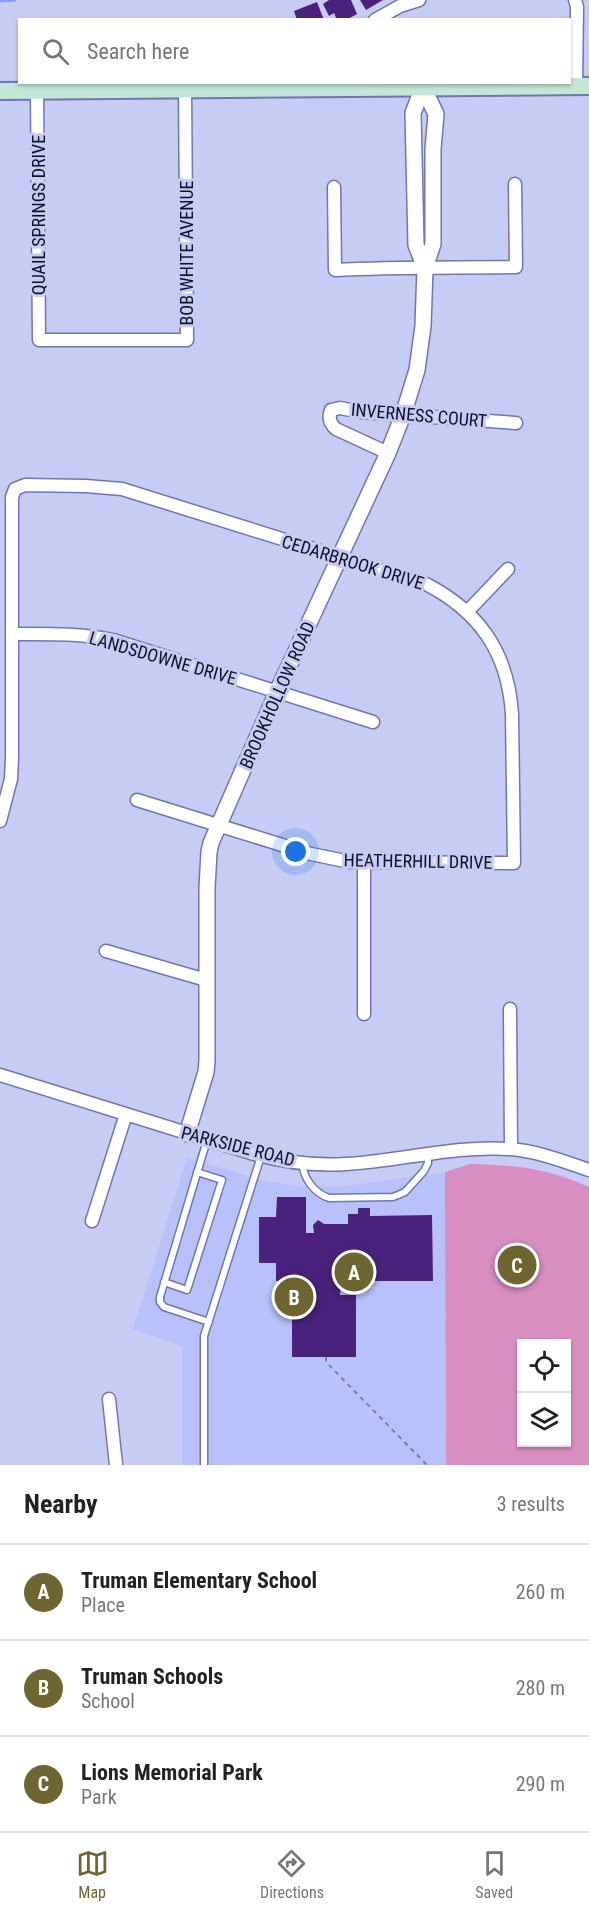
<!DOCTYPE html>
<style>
:root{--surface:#fff;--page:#f2f2f2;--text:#222;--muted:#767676;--line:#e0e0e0;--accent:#6e6531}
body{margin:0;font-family:"Roboto Condensed",sans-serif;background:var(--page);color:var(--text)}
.controls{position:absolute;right:18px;bottom:18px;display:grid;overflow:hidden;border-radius:0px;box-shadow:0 2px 4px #0004}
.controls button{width:54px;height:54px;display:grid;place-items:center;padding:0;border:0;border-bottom:2px solid var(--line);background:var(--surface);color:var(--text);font:30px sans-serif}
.you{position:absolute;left:296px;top:852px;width:21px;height:21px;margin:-15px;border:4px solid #fff;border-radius:50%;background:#1a73e8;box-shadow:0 0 0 9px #1a73e833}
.badge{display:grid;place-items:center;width:39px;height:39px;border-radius:50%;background:var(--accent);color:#fff;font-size:20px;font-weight:700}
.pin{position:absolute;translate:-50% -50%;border:3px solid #fff;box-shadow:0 2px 6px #0006}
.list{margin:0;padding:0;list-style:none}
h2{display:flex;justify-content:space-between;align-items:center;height:78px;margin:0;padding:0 24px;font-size:26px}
h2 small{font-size:20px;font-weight:400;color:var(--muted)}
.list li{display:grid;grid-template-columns:39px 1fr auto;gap:18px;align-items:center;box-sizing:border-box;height:96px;padding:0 24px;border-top:2px solid var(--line)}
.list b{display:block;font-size:22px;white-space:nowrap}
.list p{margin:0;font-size:20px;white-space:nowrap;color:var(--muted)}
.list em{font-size:20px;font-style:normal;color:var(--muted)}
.icon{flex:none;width:33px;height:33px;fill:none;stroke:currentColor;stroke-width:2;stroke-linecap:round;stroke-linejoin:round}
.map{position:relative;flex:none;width:589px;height:1465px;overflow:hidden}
.search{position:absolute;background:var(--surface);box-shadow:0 2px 4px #0004;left:18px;right:18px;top:18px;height:66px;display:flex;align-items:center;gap:15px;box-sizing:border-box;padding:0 21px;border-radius:0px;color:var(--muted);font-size:22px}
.sheet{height:366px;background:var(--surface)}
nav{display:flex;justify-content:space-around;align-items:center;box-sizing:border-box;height:84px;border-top:2px solid var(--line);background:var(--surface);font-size:16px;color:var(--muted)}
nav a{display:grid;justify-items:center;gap:3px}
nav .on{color:var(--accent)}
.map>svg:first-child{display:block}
.built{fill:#b9c1fb}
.green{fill:#d88ec1;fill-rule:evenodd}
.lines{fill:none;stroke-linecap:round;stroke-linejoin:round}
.stream{stroke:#9097fc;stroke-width:3}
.building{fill:#4a227d}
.service-casing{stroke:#7076b3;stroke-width:9}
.minor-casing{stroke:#7076b3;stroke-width:15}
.tertiary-casing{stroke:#7076b3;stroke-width:18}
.secondary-casing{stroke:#7076b3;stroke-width:20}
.path{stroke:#7c80a1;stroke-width:2;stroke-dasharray:4.5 4.5;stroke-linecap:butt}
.service{stroke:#fff;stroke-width:6}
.minor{stroke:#fff;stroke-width:12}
.tertiary{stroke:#fff;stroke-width:15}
.secondary{stroke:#c3e7d6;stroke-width:16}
.labels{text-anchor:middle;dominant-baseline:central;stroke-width:6;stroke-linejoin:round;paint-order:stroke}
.street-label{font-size:18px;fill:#101128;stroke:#c6ccf4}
</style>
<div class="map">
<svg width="589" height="1465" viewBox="0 0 589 1465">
<rect width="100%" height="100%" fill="#c6ccf4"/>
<path class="built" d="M187 1158 262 1180 298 1186 327 1187 346 1186 445 1172 446 1465H182V1346L133 1329Z"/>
<path class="green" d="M470 1164C516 1165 546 1168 589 1187V1465H446L445 1172ZM522 1344H566V1442H522Z"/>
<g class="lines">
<path class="stream" d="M0 1 15 0"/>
</g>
<path class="building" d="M329 0H351L357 14 346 20H337L334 13 329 16 323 4Z
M360 0H383L366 10Z
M317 2 324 20H297L294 11Z
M277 1197H306V1233H314L313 1225 318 1220 324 1224H348V1214H358V1208H370V1216L432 1215 433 1281H341L340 1295H356V1357H292V1295H308V1281H276V1263H259V1217H276Z"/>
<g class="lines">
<defs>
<path id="service" d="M207 1140 160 1297V1302L164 1307 209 1322
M302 1163C304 1179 314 1193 329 1198L393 1197 398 1195 405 1192 424 1171 428 1163V1154
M164 1282 187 1290 222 1180 197 1172
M204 1465V1336L261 1156"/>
<path id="minor" d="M575 0 577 7 576 86
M375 20 400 6 419 0
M37 90 39 340H187L185 89
M334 187 335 270C395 267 455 268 516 267L515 184
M388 453 336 429C330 424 328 418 331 410L340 408 361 412 516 423
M467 612 508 569
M12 634C46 634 79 633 113 640L373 722
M0 821 11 779 12 758V497L15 489 25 485 86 486 122 489 426 584C480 612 508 653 512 714L514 863 350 862 311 854 137 800
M106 951 206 980
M510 1009 511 1149
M364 1014V863
M0 1075 251 1153C282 1162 314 1166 346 1164 401 1161 455 1145 510 1149 537 1151 563 1161 589 1170
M92 1221 126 1114
M109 1399 116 1465"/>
<path id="tertiary" d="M423 87 413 113 416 245 425 268
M187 1134 206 1072 207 1061V888L209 852 211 843 277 692 388 453 403 415 417 370 423 326 425 268 433 244V149L436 114 423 87"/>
<path id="secondary" d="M0 91 589 86"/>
</defs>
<use href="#service" class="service-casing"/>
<use href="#minor" class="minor-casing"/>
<use href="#tertiary" class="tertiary-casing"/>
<use href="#secondary" class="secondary-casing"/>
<path class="path" d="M326 1357V1362L427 1465"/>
<use href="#service" class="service"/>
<use href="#minor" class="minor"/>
<use href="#tertiary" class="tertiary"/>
<use href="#secondary" class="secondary"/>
</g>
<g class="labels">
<g class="street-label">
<text transform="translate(38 215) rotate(-90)">QUAIL SPRINGS DRIVE</text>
<text transform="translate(186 253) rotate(-90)">BOB WHITE AVENUE</text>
<text transform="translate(419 415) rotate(5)">INVERNESS COURT</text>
<text transform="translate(353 562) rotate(17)">CEDARBROOK DRIVE</text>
<text transform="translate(163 658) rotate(16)">LANDSDOWNE DRIVE</text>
<text transform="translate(277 695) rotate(-66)">BROOKHOLLOW ROAD</text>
<text transform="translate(418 861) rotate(1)">HEATHERHILL DRIVE</text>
<text transform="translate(238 1146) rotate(14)">PARKSIDE ROAD</text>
</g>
</g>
</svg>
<div class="controls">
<button><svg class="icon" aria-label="locate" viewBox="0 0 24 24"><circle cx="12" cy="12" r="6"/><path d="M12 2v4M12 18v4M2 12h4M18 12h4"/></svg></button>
<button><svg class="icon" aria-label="layers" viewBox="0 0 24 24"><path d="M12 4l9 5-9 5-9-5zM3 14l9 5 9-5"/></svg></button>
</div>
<div class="you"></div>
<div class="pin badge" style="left:354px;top:1272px">A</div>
<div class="pin badge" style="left:294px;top:1297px">B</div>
<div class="pin badge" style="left:517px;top:1265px">C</div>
<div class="search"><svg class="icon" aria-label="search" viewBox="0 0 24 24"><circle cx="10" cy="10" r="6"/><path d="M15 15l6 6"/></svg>Search here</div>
</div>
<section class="sheet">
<h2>Nearby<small>3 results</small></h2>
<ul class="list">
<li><span class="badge">A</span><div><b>Truman Elementary School</b><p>Place</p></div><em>260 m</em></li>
<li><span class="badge">B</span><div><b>Truman Schools</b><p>School</p></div><em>280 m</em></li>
<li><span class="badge">C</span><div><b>Lions Memorial Park</b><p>Park</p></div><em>290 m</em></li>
</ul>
</section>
<nav>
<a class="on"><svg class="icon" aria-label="map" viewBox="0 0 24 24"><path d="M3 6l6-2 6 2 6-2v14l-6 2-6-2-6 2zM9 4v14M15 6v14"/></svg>Map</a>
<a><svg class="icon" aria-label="directions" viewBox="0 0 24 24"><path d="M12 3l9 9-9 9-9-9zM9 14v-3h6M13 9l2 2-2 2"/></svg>Directions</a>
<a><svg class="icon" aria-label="saved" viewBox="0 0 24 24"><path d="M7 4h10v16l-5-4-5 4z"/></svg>Saved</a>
</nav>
